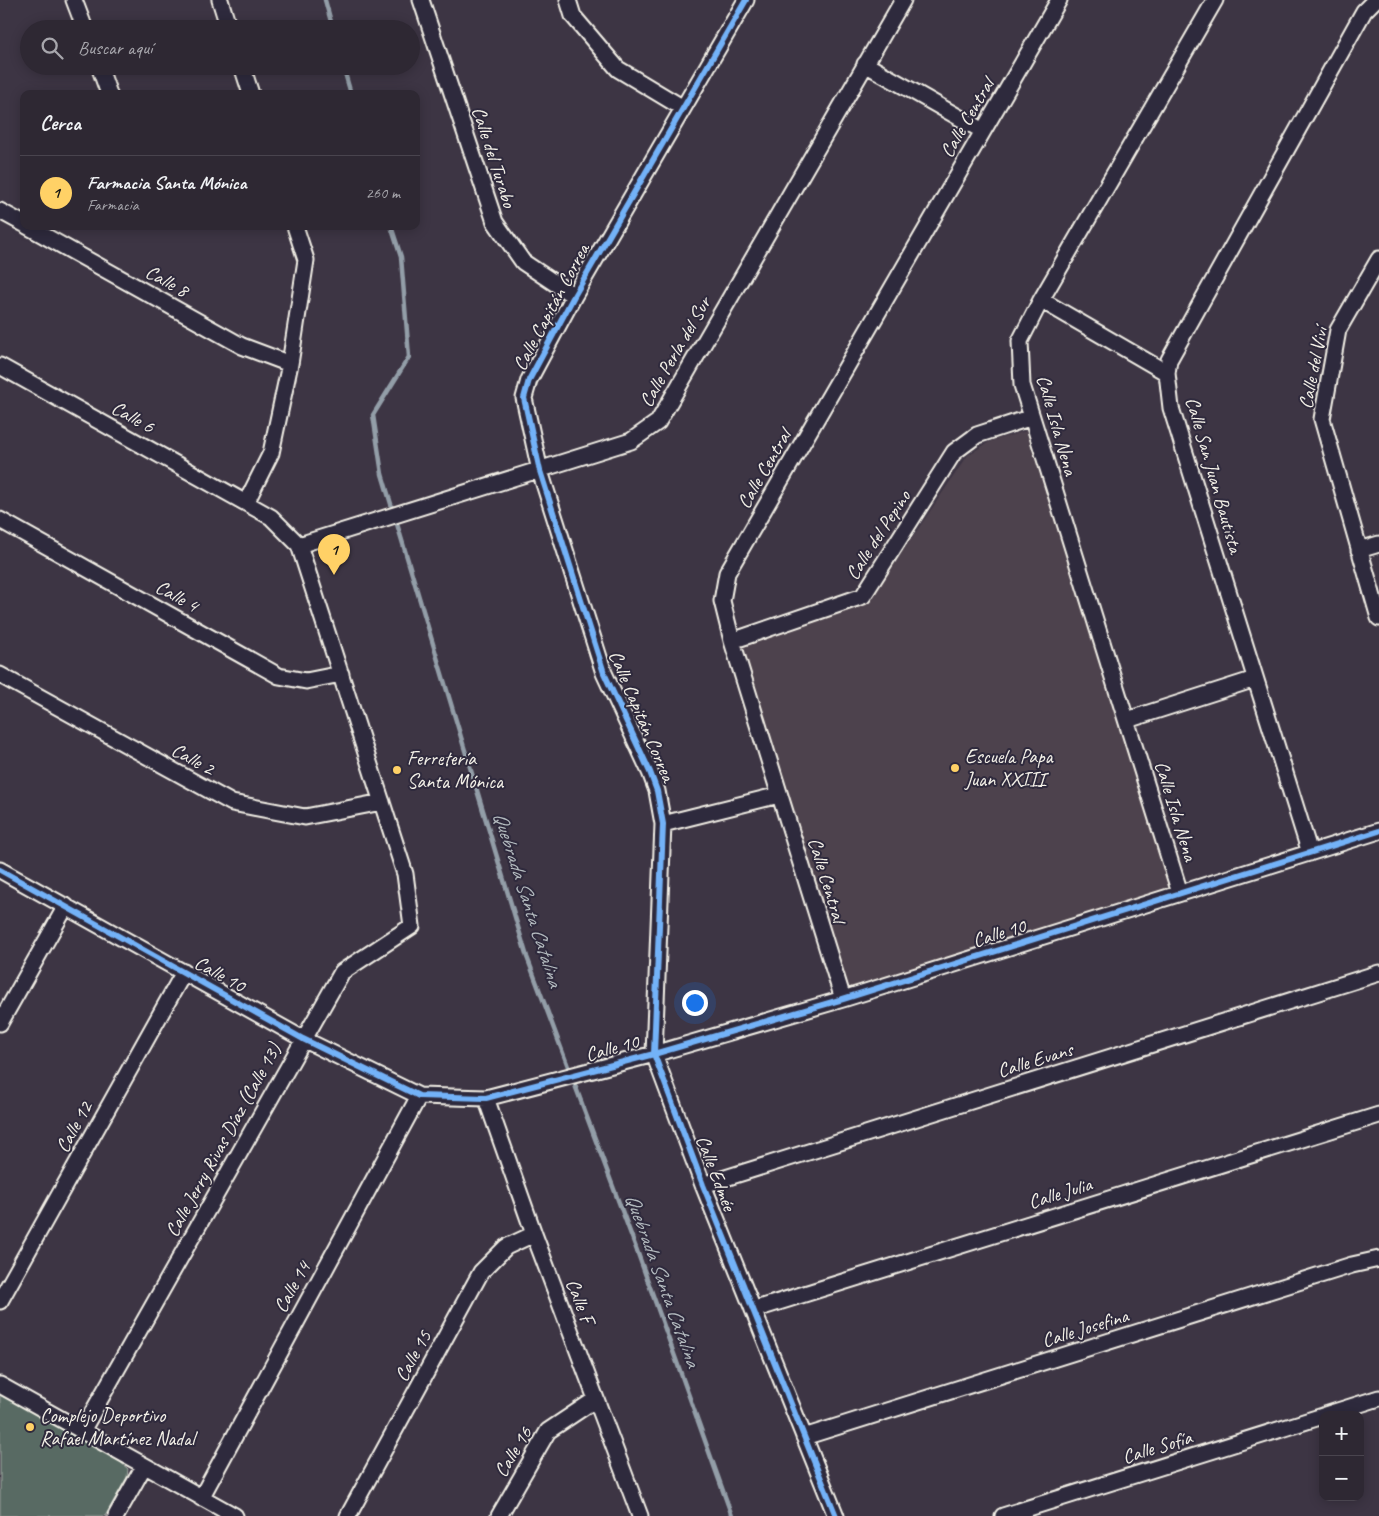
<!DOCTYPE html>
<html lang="es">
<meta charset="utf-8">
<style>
:root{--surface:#2e2833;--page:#3a343f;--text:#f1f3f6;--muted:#a7a6ac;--line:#49444e;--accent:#ffd166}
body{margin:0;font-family:Caveat,sans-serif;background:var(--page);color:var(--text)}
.controls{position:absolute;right:15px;bottom:15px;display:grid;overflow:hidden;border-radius:10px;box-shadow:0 2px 12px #0003}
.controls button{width:45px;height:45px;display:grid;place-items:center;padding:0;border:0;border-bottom:1px solid var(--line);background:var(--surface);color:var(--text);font:25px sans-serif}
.you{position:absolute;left:694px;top:1002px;width:18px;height:18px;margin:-12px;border:4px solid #fff;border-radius:50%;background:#1a73e8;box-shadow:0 0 0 8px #1a73e833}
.badge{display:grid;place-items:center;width:32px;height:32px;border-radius:50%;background:var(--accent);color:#111;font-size:16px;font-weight:700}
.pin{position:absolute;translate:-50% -41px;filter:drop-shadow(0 1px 2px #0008)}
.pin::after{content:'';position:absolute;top:26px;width:18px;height:15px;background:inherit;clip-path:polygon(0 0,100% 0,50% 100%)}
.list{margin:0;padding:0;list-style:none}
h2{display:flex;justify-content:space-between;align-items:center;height:65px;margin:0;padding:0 20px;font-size:21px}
h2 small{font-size:16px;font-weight:400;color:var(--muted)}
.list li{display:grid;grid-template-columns:32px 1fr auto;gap:15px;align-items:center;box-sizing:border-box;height:75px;padding:0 20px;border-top:1px solid var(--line)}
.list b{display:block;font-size:19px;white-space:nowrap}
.list p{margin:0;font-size:16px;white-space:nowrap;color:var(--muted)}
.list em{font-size:16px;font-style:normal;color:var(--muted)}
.icon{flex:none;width:28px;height:28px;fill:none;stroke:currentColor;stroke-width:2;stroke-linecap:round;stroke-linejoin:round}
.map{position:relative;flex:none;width:1379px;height:1516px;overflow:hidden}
.search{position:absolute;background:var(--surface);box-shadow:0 2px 12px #0003;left:20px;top:20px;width:400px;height:55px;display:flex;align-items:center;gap:12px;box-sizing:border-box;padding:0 18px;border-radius:28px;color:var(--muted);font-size:19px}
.panel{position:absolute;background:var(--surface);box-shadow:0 2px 12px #0003;left:20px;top:90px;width:400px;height:140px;border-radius:10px}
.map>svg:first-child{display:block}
.built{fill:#4e424d}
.park{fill:#596b64;stroke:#a6aea6}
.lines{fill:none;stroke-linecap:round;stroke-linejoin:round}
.stream{stroke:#939ea8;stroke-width:4.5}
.minor-casing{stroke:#f4f1e8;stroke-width:19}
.minor{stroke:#2f2a3d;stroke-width:15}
.cycleway-casing{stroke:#2f2a3d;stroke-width:9}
.cycleway{stroke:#73b2f8;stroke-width:6}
.poi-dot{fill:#ffd166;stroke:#2f2a3d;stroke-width:2}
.labels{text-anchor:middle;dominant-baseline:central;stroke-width:4;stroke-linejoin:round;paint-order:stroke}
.street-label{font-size:20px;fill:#f4f1e8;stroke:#2f2a3d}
.poi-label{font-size:20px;fill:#f4f1e8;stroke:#2f2a3d;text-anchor:start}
.water-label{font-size:21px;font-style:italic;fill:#b3babe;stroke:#2f2a3d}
</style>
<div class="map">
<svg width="1379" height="1516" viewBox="0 0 1379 1516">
<rect width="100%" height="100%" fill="#3d3544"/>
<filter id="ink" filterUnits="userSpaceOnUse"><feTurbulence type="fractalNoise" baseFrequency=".02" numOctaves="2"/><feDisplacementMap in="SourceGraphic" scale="10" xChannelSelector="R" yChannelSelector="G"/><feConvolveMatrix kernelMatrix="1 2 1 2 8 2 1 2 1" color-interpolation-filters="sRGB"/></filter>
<g filter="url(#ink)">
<path class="built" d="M1026 431 1170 890 849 989 740 646 868 603 968 455 991 441Z"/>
<path class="park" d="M0 1394 119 1461 128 1469 127 1477 105 1516H0Z"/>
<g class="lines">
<path class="stream" d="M325 0 333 29
M343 66 351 94
M391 226 401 257 409 357 373 415 382 474 527 957 636 1248 732 1516"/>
<defs>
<path id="minor" d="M74 0 85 29
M220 0 229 29
M421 0 495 222 523 262 574 296
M568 0 573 16 618 69 683 108
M746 0 574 296 529 380 524 398 540 471 604 673 650 772 657 791 663 824 654 1054 703 1185 836 1516
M865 64 983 131
M99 66 109 94
M242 66 251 94
M0 211 24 224
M27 226 242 346 290 364
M1379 259 1338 330 1322 419 1379 618
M1041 300 1167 373
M0 366 271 517 299 545 405 874 412 926 342 972 82 1431
M246 503 271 453 290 364 306 260 295 226
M0 520 279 676 306 681 341 674
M299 545 631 441 658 422 903 0
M1359 550 1379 544
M732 641 863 596 954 452 977 435 1032 417
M0 675 232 803 305 817 382 802
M1127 720 1255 679
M663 824 779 795
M1310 853 1171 408 1167 373 1169 360 1364 11 1375 0
M0 870 303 1039 419 1096 486 1098 654 1054 843 999 1379 831
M1180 893 1022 385 1020 341 1041 300 1215 0
M843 999 732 641 722 601 727 573 1059 0
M0 1023 66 906
M486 1098 534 1234 640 1516
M703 1185 1379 973
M0 1301 184 972
M753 1310 1379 1115
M0 1385 235 1516
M1325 1415 1379 1398
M804 1437 1352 1265 1379 1259
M201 1498 419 1096
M116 1516 144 1466
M348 1516 481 1272 506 1247 534 1234
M499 1516 548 1431 596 1399
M1003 1516 1323 1416"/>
</defs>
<use href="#minor" class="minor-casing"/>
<use href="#minor" class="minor"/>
<defs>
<path id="cycleway" d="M746 0 574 296 529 380 524 398 540 471 604 673 650 772 657 791 663 824 654 1054 703 1185 836 1516
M0 870 303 1039 419 1096 486 1098 654 1054 843 999 1379 831"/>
</defs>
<use href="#cycleway" class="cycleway-casing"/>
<use href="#cycleway" class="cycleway"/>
</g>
</g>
<g class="poi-dot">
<circle cx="955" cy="768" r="5"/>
<circle cx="397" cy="770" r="5"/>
<circle cx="30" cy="1427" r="5"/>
</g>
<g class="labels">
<g class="street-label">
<text transform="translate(967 118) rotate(-60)">Calle Central</text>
<text transform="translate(494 157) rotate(72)">Calle del Turabo</text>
<text transform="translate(167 281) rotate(29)">Calle 8</text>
<text transform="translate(551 307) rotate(-62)">Calle Capitán Correa</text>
<text transform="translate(675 352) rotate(-60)">Calle Perla del Sur</text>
<text transform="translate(1313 368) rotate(-79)">Calle del Viví</text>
<text transform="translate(133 417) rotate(29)">Calle 6</text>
<text transform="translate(1057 425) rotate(74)">Calle Isla Nena</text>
<text transform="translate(764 469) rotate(-60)">Calle Central</text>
<text transform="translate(1214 475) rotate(74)">Calle San Juan Bautista</text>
<text transform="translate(878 535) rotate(-57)">Calle del Pepino</text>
<text transform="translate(177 596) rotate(29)">Calle 4</text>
<text transform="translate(642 716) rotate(67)">Calle Capitán Correa</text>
<text transform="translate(193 759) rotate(29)">Calle 2</text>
<text transform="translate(1176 811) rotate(73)">Calle Isla Nena</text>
<text transform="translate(827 880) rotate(73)">Calle Central</text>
<text transform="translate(999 933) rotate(-17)">Calle 10</text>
<text transform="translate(220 974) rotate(29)">Calle 10</text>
<text transform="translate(612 1048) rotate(-15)">Calle 10</text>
<text transform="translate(1035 1060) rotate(-17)">Calle Evans</text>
<text transform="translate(74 1127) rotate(-61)">Calle 12</text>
<text transform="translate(223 1140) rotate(-61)">Calle Jerry Rivas Díaz (Calle 13)</text>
<text transform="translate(716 1173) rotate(69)">Calle Edmée</text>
<text transform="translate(1060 1193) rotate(-17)">Calle Julia</text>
<text transform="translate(292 1287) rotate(-61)">Calle 14</text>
<text transform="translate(580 1301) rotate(69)">Calle F</text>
<text transform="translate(1085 1328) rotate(-17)">Calle Josefina</text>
<text transform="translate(413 1356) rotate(-61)">Calle 15</text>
<text transform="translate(1157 1447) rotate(-17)">Calle Sofía</text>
<text transform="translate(513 1452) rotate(-59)">Calle 16</text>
</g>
<g class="poi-label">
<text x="965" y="756">Escuela Papa<tspan x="965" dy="23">Juan XXIII</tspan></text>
<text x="407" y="758">Ferretería<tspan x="407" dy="23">Santa Mónica</tspan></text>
<text x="40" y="1415">Complejo Deportivo<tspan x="40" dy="23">Rafael Martínez Nadal</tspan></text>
</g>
<g class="water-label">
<text transform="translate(528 899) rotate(72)">Quebrada Santa Catalina</text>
<text transform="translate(663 1280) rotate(70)">Quebrada Santa Catalina</text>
</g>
</g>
</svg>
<div class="controls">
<button>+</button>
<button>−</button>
</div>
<div class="you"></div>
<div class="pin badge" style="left:334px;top:575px">1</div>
<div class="search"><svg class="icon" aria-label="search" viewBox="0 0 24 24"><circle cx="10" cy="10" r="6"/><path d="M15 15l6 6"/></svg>Buscar aquí</div>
<section class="panel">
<h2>Cerca<small></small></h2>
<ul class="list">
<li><span class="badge">1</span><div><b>Farmacia Santa Mónica</b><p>Farmacia</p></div><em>260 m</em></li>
</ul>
</section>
</div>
